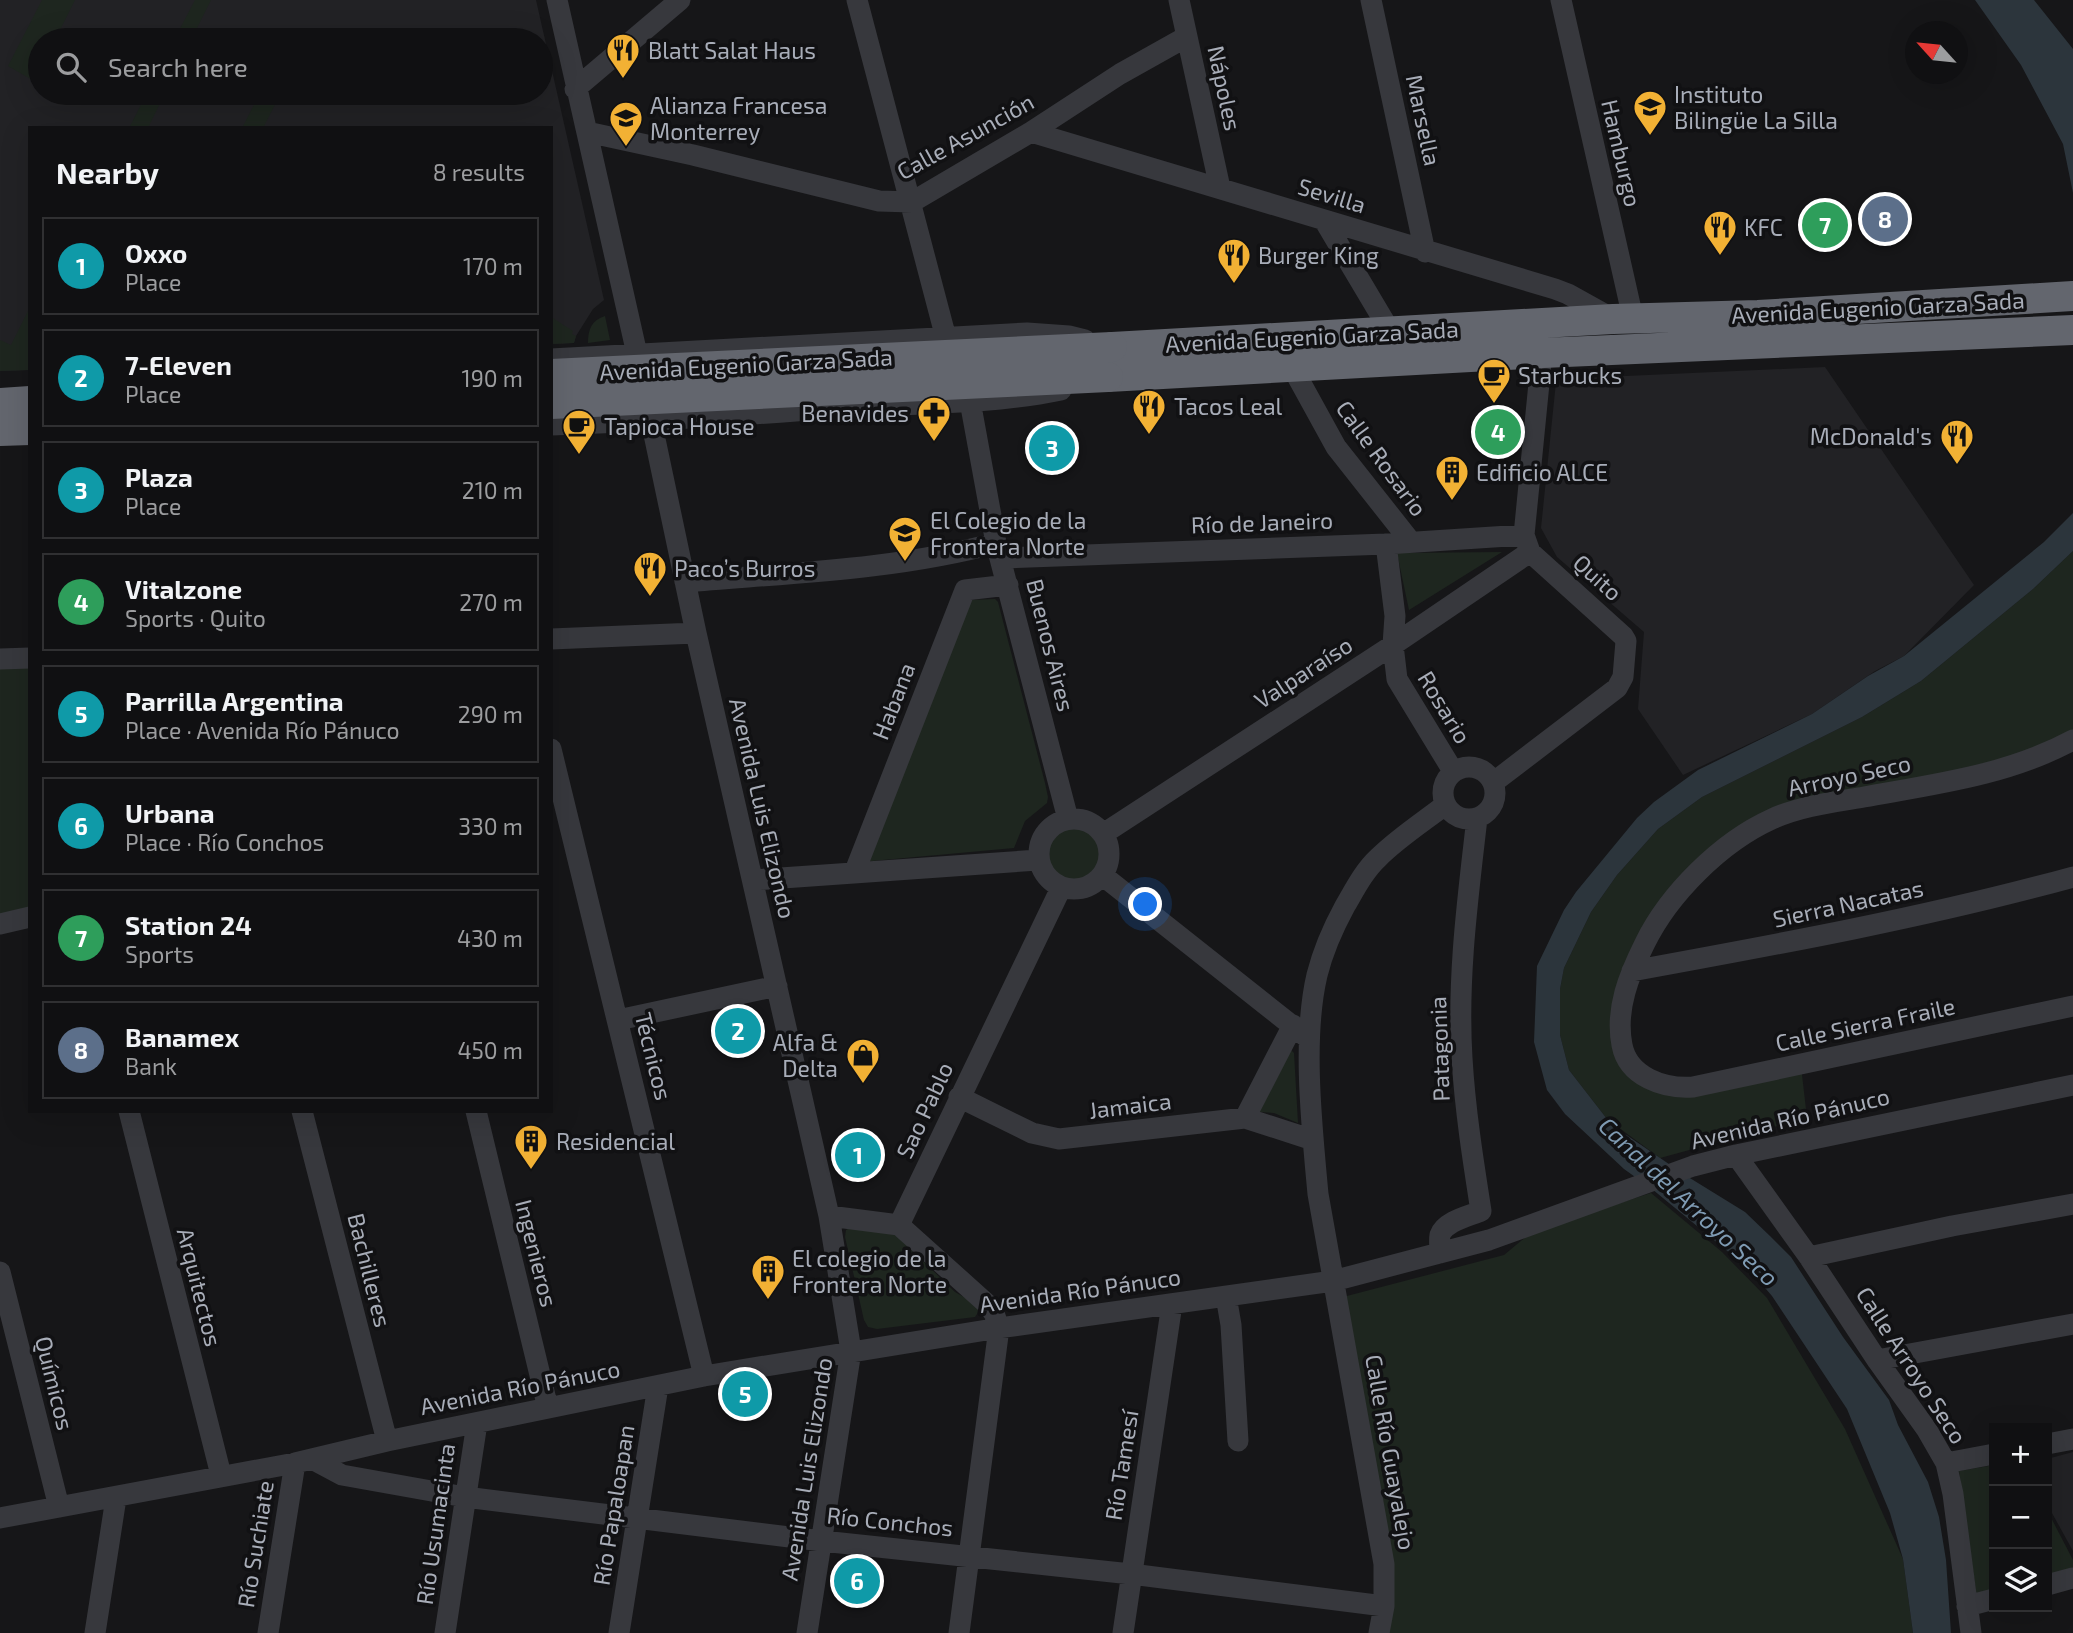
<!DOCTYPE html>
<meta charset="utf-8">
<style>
:root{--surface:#101012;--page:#1e1e20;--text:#f1f3f6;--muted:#9c9d9f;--line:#303032;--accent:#f2b134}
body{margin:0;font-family:"Exo 2",sans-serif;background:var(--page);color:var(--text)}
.controls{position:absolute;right:21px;bottom:21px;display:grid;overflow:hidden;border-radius:0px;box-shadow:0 7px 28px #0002}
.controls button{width:63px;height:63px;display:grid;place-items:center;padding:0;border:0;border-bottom:2px solid var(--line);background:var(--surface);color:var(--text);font:35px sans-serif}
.compass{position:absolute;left:1905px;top:21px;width:63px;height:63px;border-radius:50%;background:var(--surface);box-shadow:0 7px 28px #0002;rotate:297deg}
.you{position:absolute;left:1146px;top:905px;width:24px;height:24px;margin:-18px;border:5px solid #fff;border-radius:50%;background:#1a73e8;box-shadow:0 0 0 10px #1a73e833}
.badge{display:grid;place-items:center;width:46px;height:46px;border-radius:50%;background:var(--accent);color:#fff;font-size:23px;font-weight:700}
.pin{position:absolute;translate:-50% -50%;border:4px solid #fff;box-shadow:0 2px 7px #0006}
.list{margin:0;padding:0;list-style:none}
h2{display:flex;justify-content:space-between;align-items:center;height:91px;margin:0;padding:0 28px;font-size:30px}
h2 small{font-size:23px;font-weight:400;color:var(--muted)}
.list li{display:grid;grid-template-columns:46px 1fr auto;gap:21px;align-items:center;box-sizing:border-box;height:98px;margin:0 14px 14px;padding:0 14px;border:2px solid var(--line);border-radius:0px}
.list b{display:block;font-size:26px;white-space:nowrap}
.list p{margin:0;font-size:23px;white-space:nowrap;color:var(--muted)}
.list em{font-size:23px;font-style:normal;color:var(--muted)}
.icon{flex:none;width:38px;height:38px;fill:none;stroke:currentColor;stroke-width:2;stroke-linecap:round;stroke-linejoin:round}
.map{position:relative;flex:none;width:2073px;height:1633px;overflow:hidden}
.search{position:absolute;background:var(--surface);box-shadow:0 7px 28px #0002;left:28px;top:28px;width:525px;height:77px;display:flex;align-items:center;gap:18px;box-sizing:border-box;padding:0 24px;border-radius:38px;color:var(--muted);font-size:26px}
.panel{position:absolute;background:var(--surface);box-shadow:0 7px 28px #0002;left:28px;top:126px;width:525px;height:987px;border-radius:0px}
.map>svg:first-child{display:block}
.built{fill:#222225;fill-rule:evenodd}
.green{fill:#1e261f}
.water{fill:#2c353c}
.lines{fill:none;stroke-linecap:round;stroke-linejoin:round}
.minor{stroke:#37383d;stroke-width:21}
.highway{stroke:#63666e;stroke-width:30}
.highway-bridge{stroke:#63666e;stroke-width:30}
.labels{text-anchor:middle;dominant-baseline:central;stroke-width:7;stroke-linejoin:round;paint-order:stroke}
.poi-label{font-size:23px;fill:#a8adb8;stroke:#111113;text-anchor:start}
.street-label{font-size:23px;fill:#a8adb8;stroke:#111113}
.water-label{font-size:24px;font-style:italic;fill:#7f9bb3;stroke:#111113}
</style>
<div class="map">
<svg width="2073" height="1633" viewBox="0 0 2073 1633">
<rect width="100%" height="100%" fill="#161618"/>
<path class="built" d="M0 0H536L604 300 593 309 576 336 574 343 551 344V128H30V370L0 371ZM40 40H541V93H40Z
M1825 367 1974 585 1904 656 1875 671 1812 714 1683 775 1638 709 1644 632 1557 557 1541 528 1556 382 1560 379Z
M2073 1452V1551L2047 1504V1459Z"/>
<path class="green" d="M42 0H75L55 40H40V68L34 81 8 66Z
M195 0H211L191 40H174Z
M147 93H165L148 128H129Z
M260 93H281L263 128H242Z
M30 307V370L0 371V340L11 345Z
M605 316 610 340 588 343C588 329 592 320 605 316Z
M551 317 573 331 572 334 576 336 574 343 551 344Z
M2073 551V740L1772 819 1655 923 1620 1030 1655 1082 1801 1066 1807 1118 1660 1158 1607 1119 1569 1070 1560 1035V989L1564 968 1591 912 1617 875 1658 829 1702 797 1862 717 1921 681 2033 589Z
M1502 552 1409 610 1397 553Z
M995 599 998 602 1045 783 1048 797 1047 803 1025 821 1014 848 861 862 971 600Z
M30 659V916L0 923V661Z
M1039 854a35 35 0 1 1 70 0a35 35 0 1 1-70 0Z
M1291 1050 1294 1053 1298 1123 1274 1113 1259 1112Z
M1651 1193 1722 1252 1767 1298 1845 1429 1903 1559 1913 1633H1377L1384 1606 1343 1297 1504 1255 1533 1231Z
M851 1227 896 1235 955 1292 976 1304 979 1311 975 1317 877 1329 868 1327 864 1320 845 1237 846 1230Z
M1994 1465V1593L1977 1598 1959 1471Z
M2047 1510 2073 1560V1571L2047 1578Z"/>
<path class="water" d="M1975 0H2034L2073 49V193L2063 144 2021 65Z
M2073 513V551L2033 589 1921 681 1862 717 1702 797 1658 829 1617 875 1591 912 1564 968 1560 989V1035L1569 1070 1607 1119 1625 1134 1685 1175 1745 1212 1770 1236 1791 1257 1843 1337 1889 1400 1898 1425 1928 1482 1939 1517 1946 1560 1951 1633H1913L1903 1559 1890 1513 1847 1409 1772 1296 1748 1268 1652 1189 1624 1169 1565 1114 1547 1090 1534 1042 1537 966 1564 910 1576 892 1637 818 1654 802 1698 770 1812 714 1868 676 1904 656 2044 542Z"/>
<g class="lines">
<path class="minor" d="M557 0 637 354 696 633 829 1216 851 1351 807 1633
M857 0 946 338
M1179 0 1220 188
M1371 0 1425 252
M1561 0 1633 318
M575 89 680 0
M587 132 693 155 879 201 912 202 1031 132 1120 74 1186 37
M1031 132 1555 289 1568 294 1613 319
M1324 220 1390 331
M551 359 1027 333 1069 336 1085 340
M1292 367 1336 447 1411 542
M970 401 996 543 1068 819
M551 425C647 422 743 415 839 408 913 403 988 405 1061 390
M1386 544 1395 616 1393 645 1397 679 1453 771
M1001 558 1386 544 1524 535
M685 582C789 573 895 570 996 543
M551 639 696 633
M0 659 30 658
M2073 740C2008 775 1936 784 1864 797 1834 802 1800 806 1772 819 1721 842 1669 894 1645 943 1629 975 1615 1009 1622 1045 1628 1077 1664 1089 1693 1087L2073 1006
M551 749 704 1376
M1443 793a26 26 0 1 1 52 0a26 26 0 1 1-52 0Z
M1494 782 1617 688 1623 677 1626 641 1623 636 1530 552 1524 535 1542 353
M1039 854a35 35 0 1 1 70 0a35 35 0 1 1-70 0Z
M1103 834 1393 645 1530 552
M855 871 965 590 1008 585
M1102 875 1309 1039
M753 880 1038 860
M0 924 30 917
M1632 971C1780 944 1928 917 2073 877
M618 1020 777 986
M959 1097 1032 1133 1059 1139 1245 1118 1313 1140
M129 1111 221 1475
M302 1111 387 1441
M476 1111 548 1408
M1245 1118 1293 1025
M1736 1155 1809 1257 1877 1360 1927 1430 1946 1463 1953 1494 1971 1633
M829 1216 899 1225
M899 1225 987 1304 994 1313 999 1328 959 1633
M899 1225 1061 888
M1440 1253C1440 1248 1439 1240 1440 1235 1445 1221 1469 1216 1481 1211 1473 1160 1465 1109 1462 1058 1457 978 1468 897 1477 818
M1809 1257 1952 1226 2073 1204
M0 1272 59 1507
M1226 1296 1231 1325 1238 1441
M1877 1360 2073 1324
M2047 1444 2073 1439
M312 1459 342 1475 465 1497 822 1541 1131 1574 1384 1606
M1946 1463 1994 1454
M0 1518 295 1463 387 1441 704 1376 999 1328 1333 1281 1489 1240 1693 1166 1736 1155 2073 1085
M2047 1585 2073 1578
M1967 1606 1994 1599
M95 1633 116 1498
M268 1633 295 1463
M445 1633 477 1423
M619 1633 658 1386
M1123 1633 1172 1304
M1379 1633 1384 1606V1564L1318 1194C1312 1128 1302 1039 1317 975 1323 951 1333 928 1345 906 1355 889 1364 871 1378 858 1398 838 1423 822 1445 805"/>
<path class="highway" d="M1112 347 1613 319 1758 315 2073 296
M1108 377 1542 353 2073 330
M0 403 30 401
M0 431 30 430"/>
<path class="highway-bridge" d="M551 374 1112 347
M551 404 1108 377"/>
</g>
<defs>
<symbol id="restaurant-pin" viewBox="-11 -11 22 30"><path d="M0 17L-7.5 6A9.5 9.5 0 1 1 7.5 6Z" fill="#f2b134" stroke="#111113"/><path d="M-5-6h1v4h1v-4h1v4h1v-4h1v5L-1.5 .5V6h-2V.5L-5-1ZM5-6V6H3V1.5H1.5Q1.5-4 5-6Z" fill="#111"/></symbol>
<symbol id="school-pin" viewBox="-11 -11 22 30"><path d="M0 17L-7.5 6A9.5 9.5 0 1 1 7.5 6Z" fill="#f2b134" stroke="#111113"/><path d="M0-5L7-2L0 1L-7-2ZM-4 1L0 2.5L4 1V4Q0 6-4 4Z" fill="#111"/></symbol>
<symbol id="cafe-pin" viewBox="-11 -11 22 30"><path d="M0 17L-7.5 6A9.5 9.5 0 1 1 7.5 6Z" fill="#f2b134" stroke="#111113"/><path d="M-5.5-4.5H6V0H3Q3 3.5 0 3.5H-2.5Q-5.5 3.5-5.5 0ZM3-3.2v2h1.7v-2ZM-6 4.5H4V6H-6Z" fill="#111"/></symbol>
<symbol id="pharmacy-pin" viewBox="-11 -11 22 30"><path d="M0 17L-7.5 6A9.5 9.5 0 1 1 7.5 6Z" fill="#f2b134" stroke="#111113"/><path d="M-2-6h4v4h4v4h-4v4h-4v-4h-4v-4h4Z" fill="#111"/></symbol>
<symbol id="building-pin" viewBox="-11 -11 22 30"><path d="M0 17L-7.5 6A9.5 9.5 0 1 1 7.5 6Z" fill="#f2b134" stroke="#111113"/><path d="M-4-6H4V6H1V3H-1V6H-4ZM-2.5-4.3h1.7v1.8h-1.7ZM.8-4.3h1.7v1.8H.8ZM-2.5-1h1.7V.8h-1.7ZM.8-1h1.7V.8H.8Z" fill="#111"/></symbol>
<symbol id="shop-pin" viewBox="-11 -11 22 30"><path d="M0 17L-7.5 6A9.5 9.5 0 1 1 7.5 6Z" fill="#f2b134" stroke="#111113"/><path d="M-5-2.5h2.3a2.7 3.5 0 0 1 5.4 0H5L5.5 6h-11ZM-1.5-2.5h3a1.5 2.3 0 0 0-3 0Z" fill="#111"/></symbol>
</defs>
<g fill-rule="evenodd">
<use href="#restaurant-pin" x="604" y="31" width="38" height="52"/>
<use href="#school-pin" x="1631" y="88" width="38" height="52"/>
<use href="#school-pin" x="607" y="99" width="38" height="52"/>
<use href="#restaurant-pin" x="1701" y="208" width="38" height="52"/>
<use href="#restaurant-pin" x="1215" y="236" width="38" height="52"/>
<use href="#cafe-pin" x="1475" y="356" width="38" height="52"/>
<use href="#restaurant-pin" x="1130" y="387" width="38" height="52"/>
<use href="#pharmacy-pin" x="915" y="394" width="38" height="52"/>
<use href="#cafe-pin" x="560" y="407" width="38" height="52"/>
<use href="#restaurant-pin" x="1938" y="417" width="38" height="52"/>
<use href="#building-pin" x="1433" y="453" width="38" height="52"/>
<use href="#school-pin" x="886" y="514" width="38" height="52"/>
<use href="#restaurant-pin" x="631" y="549" width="38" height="52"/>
<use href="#shop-pin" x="844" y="1036" width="38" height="52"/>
<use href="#building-pin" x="512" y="1122" width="38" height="52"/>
<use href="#building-pin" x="749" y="1252" width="38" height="52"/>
</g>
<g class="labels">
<g class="poi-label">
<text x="648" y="50">Blatt Salat Haus</text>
<text x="1674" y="94">Instituto<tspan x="1674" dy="26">Bilingüe La Silla</tspan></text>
<text x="650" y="105">Alianza Francesa<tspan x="650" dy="26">Monterrey</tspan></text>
<text x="1744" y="227">KFC</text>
<text x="1258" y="255">Burger King</text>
<text x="1518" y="375">Starbucks</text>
<text x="1174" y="406">Tacos Leal</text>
<text x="909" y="413" text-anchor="end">Benavides</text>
<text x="604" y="426">Tapioca House</text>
<text x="1932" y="436" text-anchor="end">McDonald's</text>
<text x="1476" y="472">Edificio ALCE</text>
<text x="930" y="520">El Colegio de la<tspan x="930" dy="26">Frontera Norte</tspan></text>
<text x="674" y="568">Paco’s Burros</text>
<text x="838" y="1042" text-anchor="end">Alfa &amp;<tspan x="838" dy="26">Delta</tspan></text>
<text x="556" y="1141">Residencial</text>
<text x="792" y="1258">El colegio de la<tspan x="792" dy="26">Frontera Norte</tspan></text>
</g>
<g class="street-label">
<text transform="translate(1225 88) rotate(78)">Nápoles</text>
<text transform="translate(1424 120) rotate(78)">Marsella</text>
<text transform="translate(965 136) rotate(-29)">Calle Asunción</text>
<text transform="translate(1622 153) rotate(77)">Hamburgo</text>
<text transform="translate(1332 195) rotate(17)">Sevilla</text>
<text transform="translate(1878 307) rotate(-3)">Avenida Eugenio Garza Sada</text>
<text transform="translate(1312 336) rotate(-3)">Avenida Eugenio Garza Sada</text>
<text transform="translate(746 364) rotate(-3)">Avenida Eugenio Garza Sada</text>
<text transform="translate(1382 458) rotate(54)">Calle Rosario</text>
<text transform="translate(1262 522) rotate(-2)">Río de Janeiro</text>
<text transform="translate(1598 577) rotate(42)">Quito</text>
<text transform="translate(1051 645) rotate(76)">Buenos Aires</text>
<text transform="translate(1303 672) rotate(-33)">Valparaíso</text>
<text transform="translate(893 701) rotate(-69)">Habana</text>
<text transform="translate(1445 707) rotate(59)">Rosario</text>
<text transform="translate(1849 775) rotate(-12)">Arroyo Seco</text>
<text transform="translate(763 808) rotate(77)">Avenida Luis Elizondo</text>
<text transform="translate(1848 903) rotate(-12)">Sierra Nacatas</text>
<text transform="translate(1865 1024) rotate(-12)">Calle Sierra Fraile</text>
<text transform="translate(1439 1049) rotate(-92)">Patagonia</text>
<text transform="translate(654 1056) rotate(76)">Técnicos</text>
<text transform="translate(1130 1105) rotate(-7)">Jamaica</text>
<text transform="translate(924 1110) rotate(-65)">Sao Pablo</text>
<text transform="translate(1790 1118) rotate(-13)">Avenida Río Pánuco</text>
<text transform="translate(537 1253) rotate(76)">Ingenieros</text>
<text transform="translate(370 1270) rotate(76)">Bachilleres</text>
<text transform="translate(200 1287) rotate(76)">Arquitectos</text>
<text transform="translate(1080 1290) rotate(-8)">Avenida Río Pánuco</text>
<text transform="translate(1912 1365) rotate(57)">Calle Arroyo Seco</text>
<text transform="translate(55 1383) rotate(76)">Químicos</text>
<text transform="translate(520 1387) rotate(-11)">Avenida Río Pánuco</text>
<text transform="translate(1391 1452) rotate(80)">Calle Río Guayalejo</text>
<text transform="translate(1121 1465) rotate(-81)">Río Tamesí</text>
<text transform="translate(806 1469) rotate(-81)">Avenida Luis Elizondo</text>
<text transform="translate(613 1505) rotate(-81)">Río Papaloapan</text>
<text transform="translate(890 1521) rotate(6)">Río Conchos</text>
<text transform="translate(435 1524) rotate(-82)">Río Usumacinta</text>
<text transform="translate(255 1544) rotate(-81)">Río Suchiate</text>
</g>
<g class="water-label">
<text transform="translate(1689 1201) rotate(43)">Canal del Arroyo Seco</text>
</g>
</g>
</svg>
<div class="controls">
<button>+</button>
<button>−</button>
<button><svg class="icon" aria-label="layers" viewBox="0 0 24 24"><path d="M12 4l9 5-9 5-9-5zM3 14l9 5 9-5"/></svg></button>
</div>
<svg class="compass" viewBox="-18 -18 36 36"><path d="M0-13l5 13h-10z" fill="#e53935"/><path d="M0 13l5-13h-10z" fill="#9c9d9f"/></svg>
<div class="you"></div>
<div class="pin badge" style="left:858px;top:1155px;background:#0f9aa8">1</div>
<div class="pin badge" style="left:738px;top:1031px;background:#0f9aa8">2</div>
<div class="pin badge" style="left:1052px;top:448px;background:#0f9aa8">3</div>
<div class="pin badge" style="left:1498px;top:432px;background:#2e9e5b">4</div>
<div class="pin badge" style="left:745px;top:1394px;background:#0f9aa8">5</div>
<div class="pin badge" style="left:857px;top:1581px;background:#0f9aa8">6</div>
<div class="pin badge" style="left:1825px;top:225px;background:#2e9e5b">7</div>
<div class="pin badge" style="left:1885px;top:219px;background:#5c6f8a">8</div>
<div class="search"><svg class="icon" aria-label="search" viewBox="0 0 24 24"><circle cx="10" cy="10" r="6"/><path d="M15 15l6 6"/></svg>Search here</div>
<section class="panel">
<h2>Nearby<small>8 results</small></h2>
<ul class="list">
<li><span class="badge" style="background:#0f9aa8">1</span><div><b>Oxxo</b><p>Place</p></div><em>170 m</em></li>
<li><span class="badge" style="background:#0f9aa8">2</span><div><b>7-Eleven</b><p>Place</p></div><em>190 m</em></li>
<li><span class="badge" style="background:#0f9aa8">3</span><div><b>Plaza</b><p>Place</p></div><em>210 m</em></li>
<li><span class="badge" style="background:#2e9e5b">4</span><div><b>Vitalzone</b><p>Sports · Quito</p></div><em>270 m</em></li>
<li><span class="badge" style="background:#0f9aa8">5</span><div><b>Parrilla Argentina</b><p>Place · Avenida Río Pánuco</p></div><em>290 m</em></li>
<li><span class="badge" style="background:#0f9aa8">6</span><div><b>Urbana</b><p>Place · Río Conchos</p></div><em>330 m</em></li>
<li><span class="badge" style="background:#2e9e5b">7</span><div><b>Station 24</b><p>Sports</p></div><em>430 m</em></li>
<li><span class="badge" style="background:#5c6f8a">8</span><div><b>Banamex</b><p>Bank</p></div><em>450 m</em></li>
</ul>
</section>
</div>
